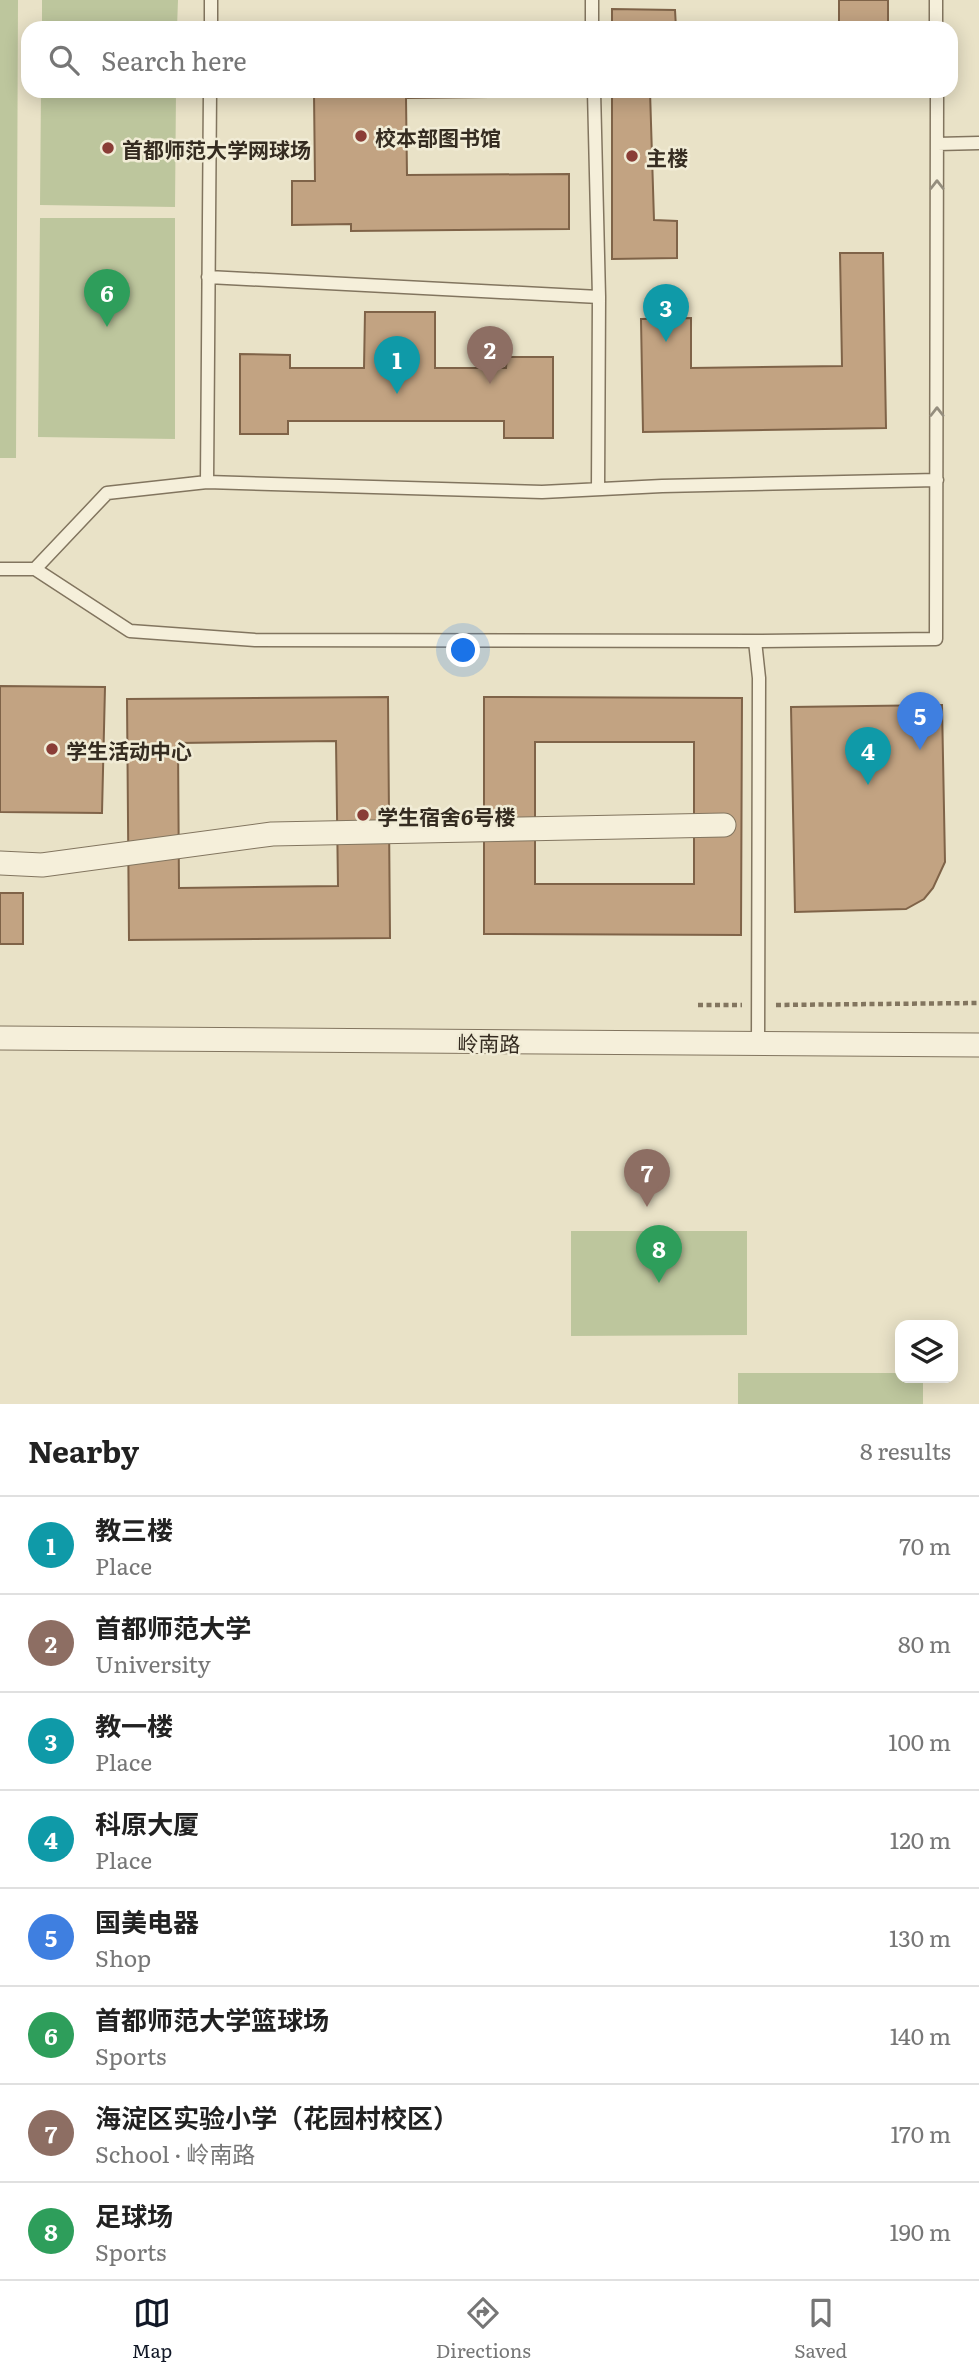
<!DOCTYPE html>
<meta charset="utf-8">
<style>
:root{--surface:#fff;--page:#f6f6f6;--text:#222;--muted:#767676;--line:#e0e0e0;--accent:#111827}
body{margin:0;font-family:Literata,"Noto Sans SC",serif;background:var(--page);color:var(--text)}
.controls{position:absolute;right:21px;bottom:21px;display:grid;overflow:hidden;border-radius:14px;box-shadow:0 4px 18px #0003}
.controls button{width:63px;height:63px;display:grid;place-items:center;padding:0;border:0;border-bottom:2px solid var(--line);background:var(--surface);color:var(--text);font:35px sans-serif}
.you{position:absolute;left:464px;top:651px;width:24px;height:24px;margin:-18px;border:5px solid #fff;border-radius:50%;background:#1a73e8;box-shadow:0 0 0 10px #1a73e833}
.badge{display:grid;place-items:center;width:46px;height:46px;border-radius:50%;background:var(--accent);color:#fff;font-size:23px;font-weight:700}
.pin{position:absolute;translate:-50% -58px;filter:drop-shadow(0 2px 4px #0008)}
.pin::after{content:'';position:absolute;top:37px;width:24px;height:21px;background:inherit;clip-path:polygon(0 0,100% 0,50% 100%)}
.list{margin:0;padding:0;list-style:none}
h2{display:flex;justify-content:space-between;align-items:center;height:91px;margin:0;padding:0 28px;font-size:30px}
h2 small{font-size:23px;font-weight:400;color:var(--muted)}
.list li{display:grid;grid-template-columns:46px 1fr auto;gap:21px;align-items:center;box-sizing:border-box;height:98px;padding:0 28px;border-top:2px solid var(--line)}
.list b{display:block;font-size:26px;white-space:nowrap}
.list p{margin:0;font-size:23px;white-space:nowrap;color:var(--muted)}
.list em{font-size:23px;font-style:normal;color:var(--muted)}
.icon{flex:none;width:38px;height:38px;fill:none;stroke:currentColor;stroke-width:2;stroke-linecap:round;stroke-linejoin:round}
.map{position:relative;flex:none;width:979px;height:1404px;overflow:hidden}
.search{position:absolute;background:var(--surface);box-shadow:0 4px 18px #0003;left:21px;right:21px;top:21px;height:77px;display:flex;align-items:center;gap:18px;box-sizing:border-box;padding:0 24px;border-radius:21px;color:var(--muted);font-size:26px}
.sheet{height:875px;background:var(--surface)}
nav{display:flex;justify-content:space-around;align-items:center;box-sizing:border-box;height:98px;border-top:2px solid var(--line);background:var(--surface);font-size:19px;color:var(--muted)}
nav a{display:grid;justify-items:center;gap:4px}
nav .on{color:var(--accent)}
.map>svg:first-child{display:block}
.green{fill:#bdc69d}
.building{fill:#c2a382;stroke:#7f6348;stroke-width:2;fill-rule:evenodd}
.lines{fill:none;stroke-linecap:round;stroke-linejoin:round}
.lane-casing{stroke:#82755f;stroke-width:15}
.street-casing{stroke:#82755f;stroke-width:25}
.path{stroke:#82755f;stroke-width:4.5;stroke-dasharray:5 3.5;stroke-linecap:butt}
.lane{stroke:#f5efda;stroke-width:12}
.street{stroke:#f5efda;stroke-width:23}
.oneway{stroke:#958e7e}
.poi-dot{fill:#8a3d36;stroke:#f1ecd6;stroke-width:2.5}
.labels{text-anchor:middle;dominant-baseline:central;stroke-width:5;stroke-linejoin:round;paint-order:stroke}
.poi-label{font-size:21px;font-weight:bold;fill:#352c21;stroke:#f1ecd6;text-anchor:start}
.street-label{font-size:21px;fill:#352c21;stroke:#f1ecd6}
</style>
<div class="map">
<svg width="979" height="1404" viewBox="0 0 979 1404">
<rect width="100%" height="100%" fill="#e9e2c7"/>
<path class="green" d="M0 0H18L16 458H0Z
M42 0H178L177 28H42Z
M41 91H176L175 207 40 205Z
M40 218H175V439L38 437Z
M571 1231H747V1335L571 1336Z
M738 1373H900V1378H923V1404H738Z"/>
<path class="building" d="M839 0H888V24H839Z
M612 9 675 10 676 28H612Z
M296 91H566V96L406 98 407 175 569 174V229L351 231V224L292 225V181H315L314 94H296Z
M612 91H650L654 220 677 221V258L612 259Z
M840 253H883L886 428 643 432 641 319 691 318V368L842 366Z
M365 312H435V368H506L507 357H553V438H504V421H288V434H240V354L290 355V368H364Z
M0 686 105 687 102 813 0 812Z
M388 697 390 938 129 940 127 699ZM336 741 338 886 179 888 178 743Z
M484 697 742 698 741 935 484 934ZM535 742H694V884H535Z
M942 705 945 862 933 888 924 899 906 909 795 912 791 707Z
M0 893H23V944H0Z"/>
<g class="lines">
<defs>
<path id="lane" d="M592 0V28
M936 0V28
M211 28V0
M594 91 599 297 598 489
M937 144 979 143
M208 277 599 297
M207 482 542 492 662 486 937 480
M0 569H35L130 631 255 640 755 641 759 678 758 1045
M35 569 107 493 207 482 210 91
M755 641 936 639 937 91"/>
<path id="street" d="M0 863 42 865 272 834 724 825
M0 1038 979 1045"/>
</defs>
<use href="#lane" class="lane-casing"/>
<use href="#street" class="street-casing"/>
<path class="path" d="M698 1005H742
M776 1005 979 1003"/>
<use href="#lane" class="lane"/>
<use href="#street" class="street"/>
</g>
<defs><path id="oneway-chevron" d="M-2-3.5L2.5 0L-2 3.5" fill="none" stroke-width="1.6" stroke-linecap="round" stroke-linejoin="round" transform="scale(1.75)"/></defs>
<g class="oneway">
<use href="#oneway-chevron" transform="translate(937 185) rotate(-90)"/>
<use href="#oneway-chevron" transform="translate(937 412) rotate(-90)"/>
</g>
<g class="poi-dot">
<circle cx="361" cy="136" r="7"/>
<circle cx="108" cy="148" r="7"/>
<circle cx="632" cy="156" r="7"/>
<circle cx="52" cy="749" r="7"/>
<circle cx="363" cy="815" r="7"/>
</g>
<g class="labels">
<g class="poi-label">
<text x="375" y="136">校本部图书馆</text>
<text x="122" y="148">首都师范大学网球场</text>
<text x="646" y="156">主楼</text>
<text x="66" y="749">学生活动中心</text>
<text x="377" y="815">学生宿舍6号楼</text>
</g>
<g class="street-label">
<text transform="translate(489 1042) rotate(1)">岭南路</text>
</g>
</g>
</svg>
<div class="controls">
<button><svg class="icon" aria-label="layers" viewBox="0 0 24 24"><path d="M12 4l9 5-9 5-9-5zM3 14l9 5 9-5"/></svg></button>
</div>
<div class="you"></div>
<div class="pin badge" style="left:397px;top:394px;background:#0f9aa8">1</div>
<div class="pin badge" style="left:490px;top:384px;background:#8d6e63">2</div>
<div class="pin badge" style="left:666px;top:342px;background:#0f9aa8">3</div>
<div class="pin badge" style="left:868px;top:785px;background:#0f9aa8">4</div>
<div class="pin badge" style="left:920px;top:750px;background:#3f7fe0">5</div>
<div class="pin badge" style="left:107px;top:327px;background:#2e9e5b">6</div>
<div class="pin badge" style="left:647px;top:1207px;background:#8d6e63">7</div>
<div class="pin badge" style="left:659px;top:1283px;background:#2e9e5b">8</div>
<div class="search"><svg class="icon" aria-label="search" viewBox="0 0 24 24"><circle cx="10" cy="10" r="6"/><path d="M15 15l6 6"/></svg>Search here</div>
</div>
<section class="sheet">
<h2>Nearby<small>8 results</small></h2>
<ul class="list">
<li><span class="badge" style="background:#0f9aa8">1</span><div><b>教三楼</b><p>Place</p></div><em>70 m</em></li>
<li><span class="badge" style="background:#8d6e63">2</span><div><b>首都师范大学</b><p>University</p></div><em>80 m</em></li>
<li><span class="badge" style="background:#0f9aa8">3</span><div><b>教一楼</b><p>Place</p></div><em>100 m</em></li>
<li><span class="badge" style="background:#0f9aa8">4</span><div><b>科原大厦</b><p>Place</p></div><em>120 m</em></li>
<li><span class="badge" style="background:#3f7fe0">5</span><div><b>国美电器</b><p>Shop</p></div><em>130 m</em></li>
<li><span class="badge" style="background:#2e9e5b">6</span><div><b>首都师范大学篮球场</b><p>Sports</p></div><em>140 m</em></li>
<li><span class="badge" style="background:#8d6e63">7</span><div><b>海淀区实验小学（花园村校区）</b><p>School · 岭南路</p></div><em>170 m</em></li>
<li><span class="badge" style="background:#2e9e5b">8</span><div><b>足球场</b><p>Sports</p></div><em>190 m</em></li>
</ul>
</section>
<nav>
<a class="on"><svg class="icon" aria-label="map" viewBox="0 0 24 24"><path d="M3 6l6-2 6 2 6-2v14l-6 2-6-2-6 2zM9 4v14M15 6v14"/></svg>Map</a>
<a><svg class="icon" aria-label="directions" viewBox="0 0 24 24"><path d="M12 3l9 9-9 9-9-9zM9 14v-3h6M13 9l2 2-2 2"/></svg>Directions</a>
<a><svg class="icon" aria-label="saved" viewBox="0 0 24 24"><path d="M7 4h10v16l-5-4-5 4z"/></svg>Saved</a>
</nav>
